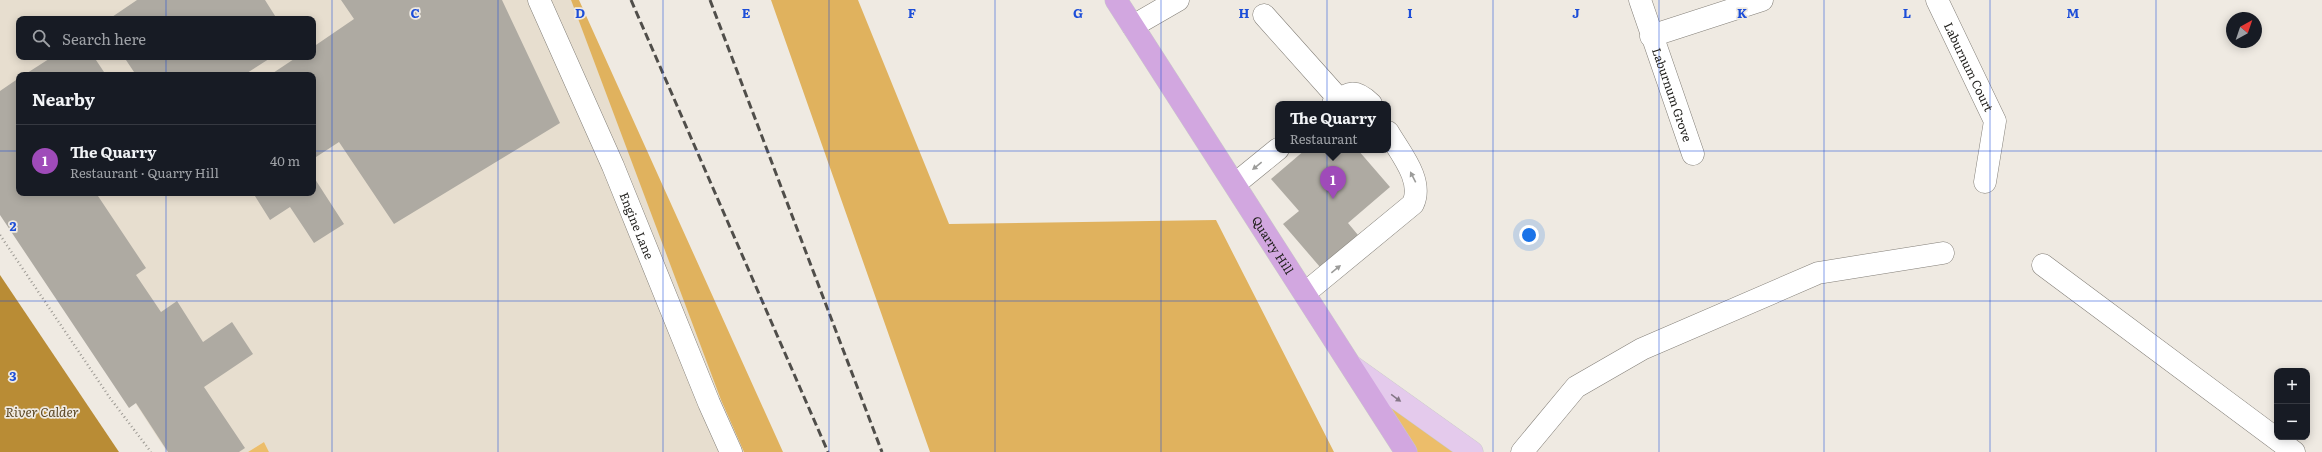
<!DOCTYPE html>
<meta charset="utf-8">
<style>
:root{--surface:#171b24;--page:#242831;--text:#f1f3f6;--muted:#9ea1a6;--line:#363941;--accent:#9f4bb9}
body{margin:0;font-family:Literata,serif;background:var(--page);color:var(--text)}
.controls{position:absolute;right:12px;bottom:12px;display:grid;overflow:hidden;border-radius:8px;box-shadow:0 2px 10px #0003}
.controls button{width:36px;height:36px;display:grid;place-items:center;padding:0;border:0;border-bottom:1px solid var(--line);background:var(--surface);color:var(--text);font:20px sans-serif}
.compass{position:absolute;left:2226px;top:12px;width:36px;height:36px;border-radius:50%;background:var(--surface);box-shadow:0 2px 10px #0003;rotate:40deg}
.you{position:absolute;left:1529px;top:235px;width:14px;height:14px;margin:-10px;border:3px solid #fff;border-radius:50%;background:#1a73e8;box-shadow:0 0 0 6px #1a73e833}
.badge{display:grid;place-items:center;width:26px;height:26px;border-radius:50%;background:var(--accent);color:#fff;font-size:13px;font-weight:700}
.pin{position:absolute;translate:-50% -33px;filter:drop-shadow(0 1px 2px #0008)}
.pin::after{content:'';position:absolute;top:21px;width:14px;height:12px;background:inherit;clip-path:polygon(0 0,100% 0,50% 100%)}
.popup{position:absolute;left:1275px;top:101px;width:116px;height:52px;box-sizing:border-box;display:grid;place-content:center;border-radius:8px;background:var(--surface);filter:drop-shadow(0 1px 3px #0005);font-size:13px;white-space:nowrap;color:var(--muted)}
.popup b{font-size:15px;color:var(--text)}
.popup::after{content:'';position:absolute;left:50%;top:100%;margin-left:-8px;border:8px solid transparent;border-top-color:var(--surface)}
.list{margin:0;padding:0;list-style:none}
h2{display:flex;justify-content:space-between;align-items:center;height:52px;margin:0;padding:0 16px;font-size:17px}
h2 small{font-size:13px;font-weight:400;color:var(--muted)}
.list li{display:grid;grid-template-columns:26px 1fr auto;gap:12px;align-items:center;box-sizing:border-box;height:72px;padding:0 16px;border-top:1px solid var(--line)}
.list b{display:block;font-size:15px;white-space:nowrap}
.list p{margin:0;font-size:13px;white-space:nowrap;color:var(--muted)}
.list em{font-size:13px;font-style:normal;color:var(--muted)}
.icon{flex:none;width:22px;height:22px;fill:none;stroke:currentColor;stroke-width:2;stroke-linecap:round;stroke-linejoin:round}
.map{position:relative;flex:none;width:2322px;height:452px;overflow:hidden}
.search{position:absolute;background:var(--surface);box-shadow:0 2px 10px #0003;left:16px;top:16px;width:300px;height:44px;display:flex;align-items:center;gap:10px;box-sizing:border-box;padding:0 14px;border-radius:8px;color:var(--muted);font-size:15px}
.panel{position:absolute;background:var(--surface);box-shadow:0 2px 10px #0003;left:16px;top:72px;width:300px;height:124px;border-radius:8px}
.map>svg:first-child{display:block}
.built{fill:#e7decf;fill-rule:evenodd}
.green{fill:#ecbd6a}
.forest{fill:#e0b25e}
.water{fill:#b98c35}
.building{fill:#aeaaa2}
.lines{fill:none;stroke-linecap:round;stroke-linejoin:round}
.minor-casing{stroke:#837f78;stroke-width:23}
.major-casing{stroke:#cacac9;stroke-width:23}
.highway-casing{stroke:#cacac9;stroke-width:23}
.path{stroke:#9c9993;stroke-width:2.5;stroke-dasharray:1 3;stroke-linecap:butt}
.minor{stroke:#fff;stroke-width:22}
.major{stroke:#e4caec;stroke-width:22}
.highway{stroke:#d2a7e0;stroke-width:22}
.rail{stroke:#504e4a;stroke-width:3;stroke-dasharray:8 4;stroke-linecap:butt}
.oneway{fill:#9c9c9a}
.oneway2{fill:#847686}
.grid{fill:none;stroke:#1d4ed8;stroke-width:1;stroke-opacity:0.55}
.labels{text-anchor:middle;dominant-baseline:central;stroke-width:3.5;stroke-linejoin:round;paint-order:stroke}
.street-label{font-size:12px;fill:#23221f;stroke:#efeae2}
.water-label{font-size:13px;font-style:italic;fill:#5c4824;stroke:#efeae2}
.grid-label{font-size:13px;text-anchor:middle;font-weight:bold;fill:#1d4ed8;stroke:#efeae2;stroke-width:3.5;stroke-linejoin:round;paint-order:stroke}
</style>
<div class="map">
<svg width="2322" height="452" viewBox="0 0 2322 452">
<rect width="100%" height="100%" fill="#efeae2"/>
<path class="built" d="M0 0H571L721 400 744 452H269L264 442 248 452H167L0 194ZM19 19H313V57H19ZM19 75H313V193H19Z"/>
<path class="green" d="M1353 367 1472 452H1406Z
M264 442 269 452H248Z"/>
<path class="forest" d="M571 0H579L783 452H744L721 400Z
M771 0H858L949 224 1216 220 1334 452H930Z"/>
<path class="water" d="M0 275 119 452H0Z"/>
<path class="building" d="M137 0H265L277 19H109Z
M341 0H502L560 123 394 224 339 142 313 159V75H270L297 57H313V47L354 19Z
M52 57H94L106 75H24Z
M124 57H272L244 75H136Z
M19 78V193H96L146 268 136 275 161 312 177 301 203 342 232 322 253 354 204 387 245 448 239 452H168L136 403 129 408 0 215V91Z
M1305 150H1358L1390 187 1348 223 1358 235 1320 267 1283 224 1299 211 1271 179Z
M313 176 344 224 314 243 290 207 270 220 253 193H313Z"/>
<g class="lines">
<defs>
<g id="minor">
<path id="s1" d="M539 0 613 166 709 403 731 452"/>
<path id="s2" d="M1640 0 1693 154"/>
<path id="s3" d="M1937 0 1995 121 1985 182"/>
<path d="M1264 15 1339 99"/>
<path d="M1133 26 1178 0"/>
<path d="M1651 36 1762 0"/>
<path d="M1333 104C1349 91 1356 89 1371 104"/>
<path d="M1235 184 1278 149"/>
<path d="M2043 265 2294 452"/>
<path d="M1305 293 1413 204C1424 180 1400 153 1388 132"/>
<path d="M1522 452 1576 387 1642 349 1818 273 1943 253"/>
</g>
<path id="major" d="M1353 367 1472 452"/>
<g id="highway">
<path id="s4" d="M1116 0 1406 452"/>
</g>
</defs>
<use href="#minor" class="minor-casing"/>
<use href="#major" class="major-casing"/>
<use href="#highway" class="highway-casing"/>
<path class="path" d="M0 235 110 398 151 452"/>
<use href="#minor" class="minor"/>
<use href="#major" class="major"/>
<use href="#highway" class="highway"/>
<path class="rail" d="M631 0 828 452
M710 0 882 452"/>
</g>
<defs><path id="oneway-solid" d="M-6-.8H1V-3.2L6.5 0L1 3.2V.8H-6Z"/></defs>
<g class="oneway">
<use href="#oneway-solid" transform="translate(1257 166) rotate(141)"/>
<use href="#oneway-solid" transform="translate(1413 177) rotate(-117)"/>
<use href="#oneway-solid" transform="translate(1336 269) rotate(-39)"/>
</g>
<use class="oneway2" href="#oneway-solid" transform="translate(1396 398) rotate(36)"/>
<path class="grid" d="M166 0V19M332 0V452M498 0V452M663 0V452M829 0V452M995 0V452M1161 0V452M1327 0V452M1493 0V452M1659 0V452M1824 0V452M1990 0V452M2156 0V452M166 57V75M0 151H19M313 151H2322M166 193V452M0 301H2322"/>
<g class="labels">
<g class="street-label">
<text stroke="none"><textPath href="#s3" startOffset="74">Laburnum Court</textPath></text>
<text stroke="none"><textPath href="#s2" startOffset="100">Laburnum Grove</textPath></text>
<text stroke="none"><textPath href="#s1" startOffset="246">Engine Lane</textPath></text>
<text stroke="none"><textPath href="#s4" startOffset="291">Quarry Hill</textPath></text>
</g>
<g class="water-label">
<text x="42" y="411">River Calder</text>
</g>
</g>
<g class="grid-label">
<text x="415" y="18">C</text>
<text x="580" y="18">D</text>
<text x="746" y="18">E</text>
<text x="912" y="18">F</text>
<text x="1078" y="18">G</text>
<text x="1244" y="18">H</text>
<text x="1410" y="18">I</text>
<text x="1576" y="18">J</text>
<text x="1742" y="18">K</text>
<text x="1907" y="18">L</text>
<text x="2073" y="18">M</text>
<text x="13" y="231">2</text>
<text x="13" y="381">3</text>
</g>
</svg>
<div class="controls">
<button>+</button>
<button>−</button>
</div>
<svg class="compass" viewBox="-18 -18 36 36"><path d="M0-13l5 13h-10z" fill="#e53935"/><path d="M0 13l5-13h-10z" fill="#9ea1a6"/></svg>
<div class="you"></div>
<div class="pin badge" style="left:1333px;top:199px">1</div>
<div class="popup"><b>The Quarry</b>Restaurant</div>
<div class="search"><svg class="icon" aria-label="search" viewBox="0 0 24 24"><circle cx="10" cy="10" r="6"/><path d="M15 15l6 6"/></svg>Search here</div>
<section class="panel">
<h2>Nearby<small></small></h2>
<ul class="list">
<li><span class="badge">1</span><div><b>The Quarry</b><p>Restaurant · Quarry Hill</p></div><em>40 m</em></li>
</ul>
</section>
</div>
